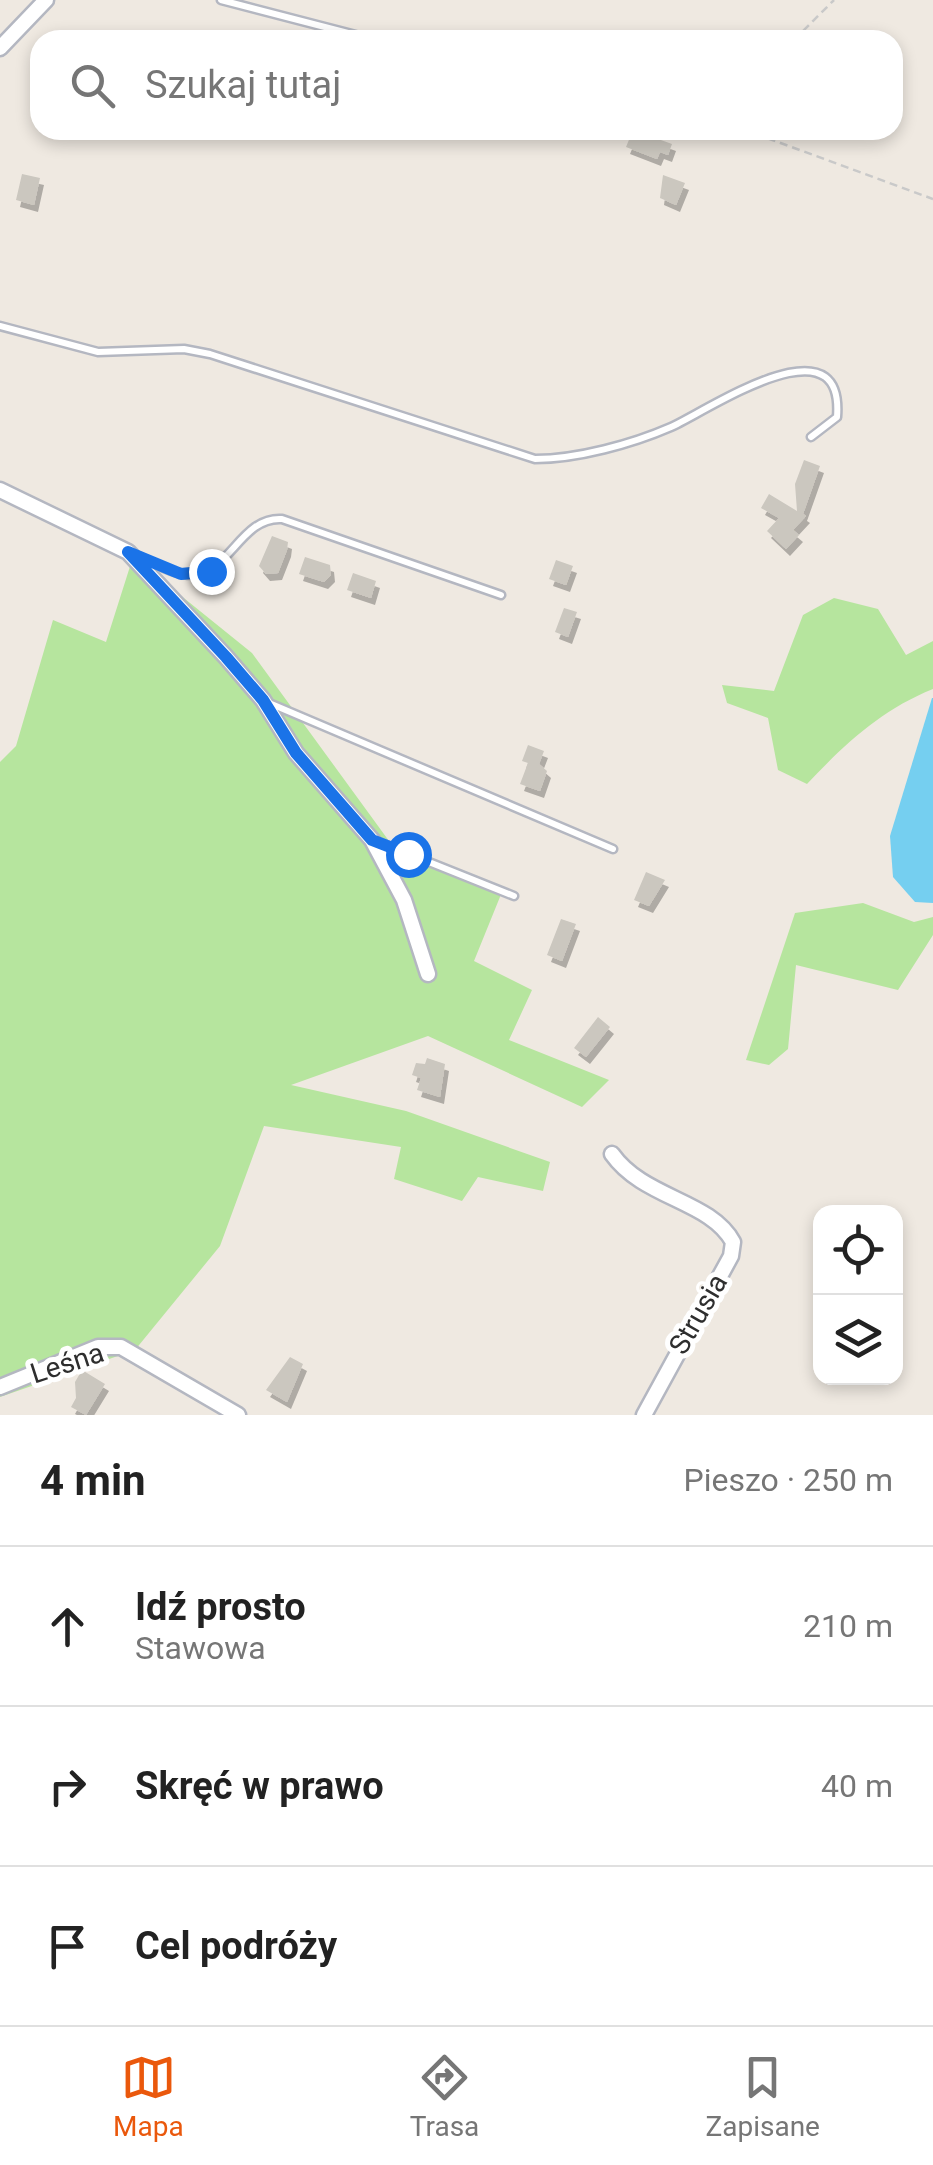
<!DOCTYPE html>
<html lang="pl">
<meta charset="utf-8">
<style>
:root{--surface:#fff;--page:#f2f2f2;--text:#222;--muted:#767676;--line:#e0e0e0;--accent:#ea580c}
body{margin:0;font-family:Roboto,sans-serif;background:var(--page);color:var(--text)}
.controls{position:absolute;right:30px;bottom:30px;display:grid;overflow:hidden;border-radius:20px;box-shadow:0 5px 15px #0003}
.controls button{width:90px;height:90px;display:grid;place-items:center;padding:0;border:0;border-bottom:2px solid var(--line);background:var(--surface);color:var(--text);font:50px sans-serif}
.stop{position:absolute;width:30px;height:30px;margin:-22px;border:8px solid #1a73e8;border-radius:50%;background:#fff}
.stop.end{background:#1a73e8;border-color:#fff;box-shadow:0 2px 10px #0008}
.list{margin:0;padding:0;list-style:none}
h2{display:flex;justify-content:space-between;align-items:center;height:130px;margin:0;padding:0 40px;font-size:42px}
h2 small{font-size:32px;font-weight:400;color:var(--muted)}
.list li{display:grid;grid-template-columns:65px 1fr auto;gap:30px;align-items:center;box-sizing:border-box;height:160px;padding:0 40px;border-top:2px solid var(--line)}
.list b{display:block;font-size:38px;white-space:nowrap}
.list p{margin:0;font-size:32px;white-space:nowrap;color:var(--muted)}
.list em{font-size:32px;font-style:normal;color:var(--muted)}
.icon{flex:none;width:55px;height:55px;fill:none;stroke:currentColor;stroke-width:2;stroke-linecap:round;stroke-linejoin:round}
.map{position:relative;flex:none;width:933px;height:1415px;overflow:hidden}
.search{position:absolute;background:var(--surface);box-shadow:0 5px 15px #0003;left:30px;right:30px;top:30px;height:110px;display:flex;align-items:center;gap:25px;box-sizing:border-box;padding:0 35px;border-radius:30px;color:var(--muted);font-size:38px}
.sheet{height:610px;background:var(--surface)}
nav{display:flex;justify-content:space-around;align-items:center;box-sizing:border-box;height:140px;border-top:2px solid var(--line);background:var(--surface);font-size:28px;color:var(--muted)}
nav a{display:grid;justify-items:center;gap:5px}
nav .on{color:var(--accent)}
.map>svg:first-child{display:block}
.green{fill:#b6e59e}
.water{fill:#75cff0}
.building{fill:#cbc7bf;filter:url(#shadow)}
.lines{fill:none;stroke-linecap:round;stroke-linejoin:round}
.lane-casing{stroke:#b4b7c1;stroke-width:11}
.street-casing{stroke:#b4b7c1;stroke-width:19}
.path{stroke:#c9c9c9;stroke-width:2.5;stroke-dasharray:8 5;stroke-linecap:butt}
.lane{stroke:#fff;stroke-width:6}
.street{stroke:#fff;stroke-width:14}
.route{stroke:#1a73e8;stroke-width:12}
.labels{text-anchor:middle;dominant-baseline:central;stroke-width:10;stroke-linejoin:round;paint-order:stroke}
.street-label{font-size:28px;fill:#2e2e2e;stroke:#fff}
</style>
<div class="map">
<svg width="933" height="1415" viewBox="0 0 933 1415">
<defs>
<filter id="shadow"><feDropShadow dx="4" dy="7" stdDeviation="0" flood-color="#0004"/></filter>
</defs>
<rect width="100%" height="100%" fill="#efe9e1"/>
<path class="green" d="M133 557 252 653 389 841 504 887 474 961 532 990 509 1040 609 1080 582 1107 428 1036 291 1085 406 1111 550 1162 543 1191 478 1177 462 1201 394 1179 401 1147 264 1126 220 1246 135 1350 0 1397V762L16 746 53 620 106 642Z
M834 598 878 609 906 655 933 641V689C881 710 846 743 807 784L778 770 768 718 727 703 722 685 774 691 803 615Z
M863 903 914 922 933 917V935L898 990 796 965 788 1049 769 1065 746 1060 795 913Z"/>
<path class="water" d="M932 698H933V903L915 902 893 877 890 836Z"/>
<path class="building" d="M633 130 672 144 668 155 660 152 657 159 626 147Z
M22 174 40 178 34 205 16 200Z
M663 175 685 183 676 205 660 198Z
M804 460 820 466 803 514 806 516 793 530 799 535 786 549 767 531 779 518 761 508 769 494 797 511 795 484Z
M272 536 288 542 287 550 278 573 266 574 259 566Z
M305 557 330 565 331 575 324 582 299 574Z
M556 560 573 566 566 585 549 579Z
M353 573 376 581 371 598 347 590Z
M564 608 577 612 568 637 555 632Z
M528 745 544 751 539 764 547 771 540 791 520 784 528 763 522 761Z
M646 872 665 880 649 906 634 900Z
M561 919 576 924 562 961 547 955Z
M598 1017 610 1027 586 1057 574 1048Z
M427 1058 445 1064 440 1097 417 1090 421 1078 412 1075 416 1063 425 1064Z
M290 1357 303 1364 287 1402 266 1390Z
M82 1370 105 1384 86 1415 71 1407 76 1398 75 1382Z"/>
<g class="lines">
<defs>
<path id="lane" d="M221 0 375 40
M0 326 98 352 184 349 210 354 535 459C577 459 632 444 671 427 707 411 845 316 837 417L811 437
M138 556C152 562 168 572 183 574 228 583 238 516 282 519L501 595
M269 703 613 849
M374 840 514 896"/>
<path id="street" d="M0 48 46 0
M0 490 128 552 226 657 263 700 296 753 372 840 404 900 428 974
M612 1154C644 1199 710 1200 733 1242L731 1256 644 1415
M0 1387 98 1347H121L238 1415"/>
</defs>
<use href="#lane" class="lane-casing"/>
<use href="#street" class="street-casing"/>
<path class="path" d="M794 40 834 0
M730 130 748 131 933 199"/>
<use href="#lane" class="lane"/>
<use href="#street" class="street"/>
</g>
<g class="lines">
<path class="route" d="M211 571 181 574 128 552 226 657 263 700 296 753 372 840 408 854"/>
</g>
<g class="labels">
<g class="street-label">
<text transform="translate(698 1314) rotate(-60)">Strusia</text>
<text transform="translate(67 1363) rotate(-18)">Leśna</text>
</g>
</g>
</svg>
<div class="controls">
<button><svg class="icon" aria-label="locate" viewBox="0 0 24 24"><circle cx="12" cy="12" r="6"/><path d="M12 2v4M12 18v4M2 12h4M18 12h4"/></svg></button>
<button><svg class="icon" aria-label="layers" viewBox="0 0 24 24"><path d="M12 4l9 5-9 5-9-5zM3 14l9 5 9-5"/></svg></button>
</div>
<div class="stop" style="left:408px;top:854px"></div>
<div class="stop end" style="left:211px;top:571px"></div>
<div class="search"><svg class="icon" aria-label="search" viewBox="0 0 24 24"><circle cx="10" cy="10" r="6"/><path d="M15 15l6 6"/></svg>Szukaj tutaj</div>
</div>
<section class="sheet">
<h2>4 min<small>Pieszo · 250 m</small></h2>
<ul class="list">
<li><svg class="icon" aria-label="ahead" viewBox="0 0 24 24"><path d="M12 20V5M6 11l6-6 6 6"/></svg><div><b>Idź prosto</b><p>Stawowa</p></div><em>210 m</em></li>
<li><svg class="icon" aria-label="right" viewBox="0 0 24 24"><path d="M7 20v-9h11M14 6l5 5-5 5"/></svg><div><b>Skręć w prawo</b></div><em>40 m</em></li>
<li><svg class="icon" aria-label="arrive" viewBox="0 0 24 24"><path d="M6 21V4h12l-3 4 3 4H6"/></svg><div><b>Cel podróży</b></div></li>
</ul>
</section>
<nav>
<a class="on"><svg class="icon" aria-label="map" viewBox="0 0 24 24"><path d="M3 6l6-2 6 2 6-2v14l-6 2-6-2-6 2zM9 4v14M15 6v14"/></svg>Mapa</a>
<a><svg class="icon" aria-label="directions" viewBox="0 0 24 24"><path d="M12 3l9 9-9 9-9-9zM9 14v-3h6M13 9l2 2-2 2"/></svg>Trasa</a>
<a><svg class="icon" aria-label="saved" viewBox="0 0 24 24"><path d="M7 4h10v16l-5-4-5 4z"/></svg>Zapisane</a>
</nav>
